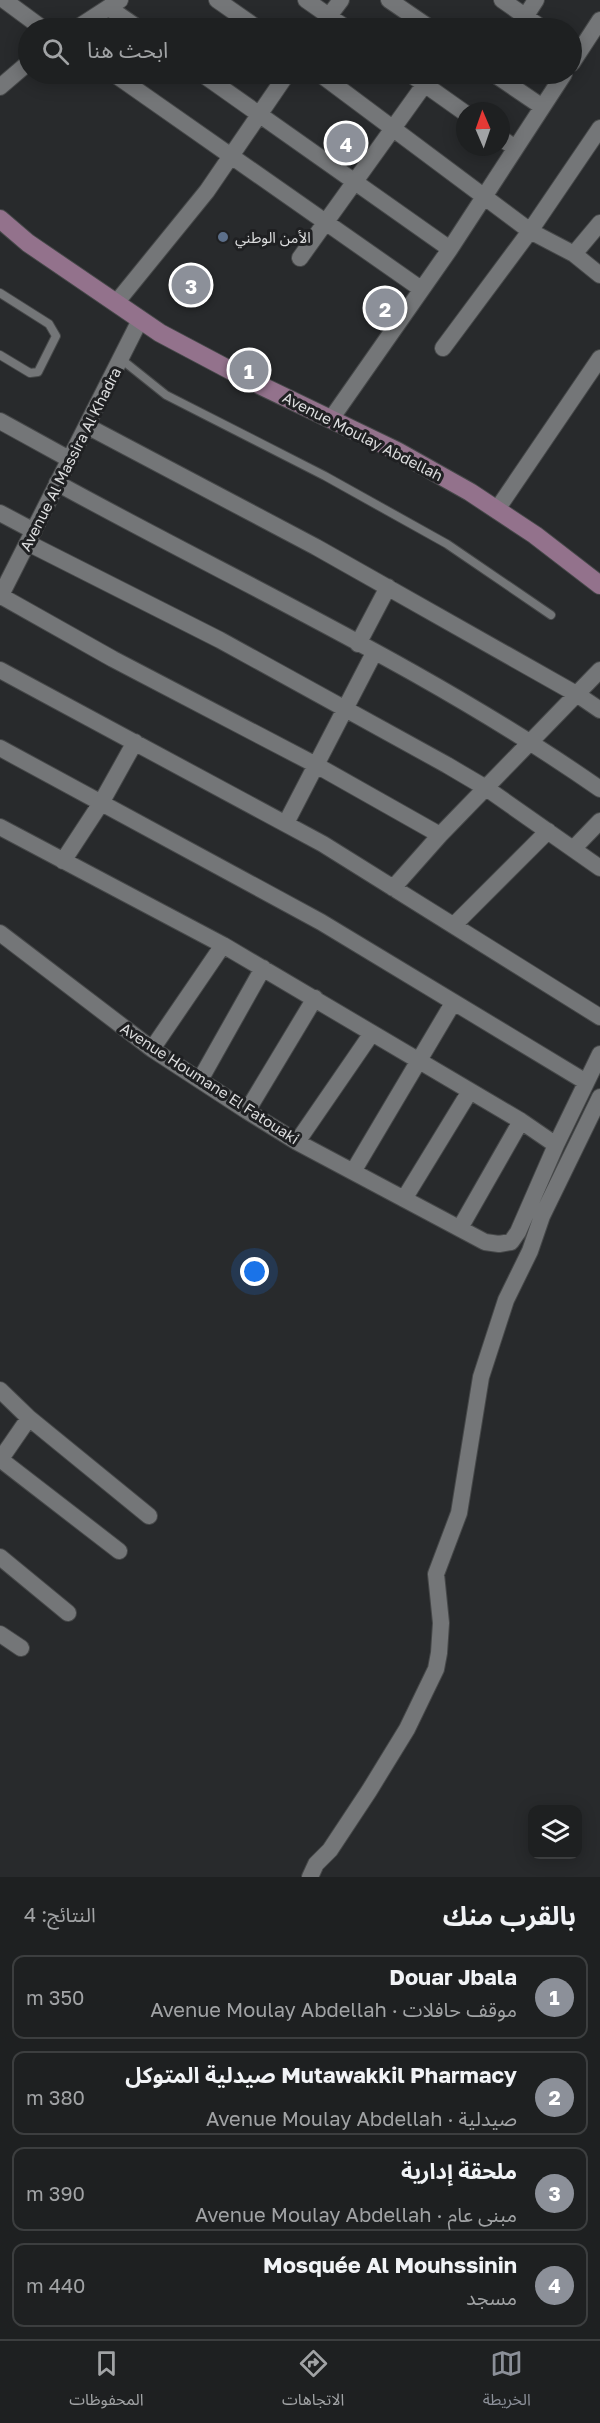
<!DOCTYPE html>
<html lang="ar">
<meta charset="utf-8">
<style>
:root{--surface:#1e2021;--page:#26282a;--text:#f1f3f6;--muted:#a1a3a5;--line:#3c3e3f;--accent:#8c9099}
body{margin:0;font-family:"Golos Text","Noto Sans Arabic",sans-serif;background:var(--page);color:var(--text);direction:rtl}
.controls{position:absolute;right:18px;bottom:18px;display:grid;overflow:hidden;border-radius:12px;box-shadow:0 3px 15px #0003}
.controls button{width:54px;height:54px;display:grid;place-items:center;padding:0;border:0;border-bottom:2px solid var(--line);background:var(--surface);color:var(--text);font:30px sans-serif}
.compass{position:absolute;left:456px;top:102px;width:54px;height:54px;border-radius:50%;background:var(--surface);box-shadow:0 3px 15px #0003;rotate:358deg}
.you{position:absolute;left:255px;top:1272px;width:21px;height:21px;margin:-15px;border:4px solid #fff;border-radius:50%;background:#1a73e8;box-shadow:0 0 0 9px #1a73e833}
.badge{display:grid;place-items:center;width:39px;height:39px;border-radius:50%;background:var(--accent);color:#fff;font-size:20px;font-weight:700}
.pin{position:absolute;translate:-50% -50%;border:3px solid #fff;box-shadow:0 2px 6px #0006}
.list{margin:0;padding:0;list-style:none}
h2{display:flex;justify-content:space-between;align-items:center;height:78px;margin:0;padding:0 24px;font-size:26px}
h2 small{font-size:20px;font-weight:400;color:var(--muted)}
.list li{display:grid;grid-template-columns:39px 1fr auto;gap:18px;align-items:center;box-sizing:border-box;height:84px;margin:0 12px 12px;padding:0 12px;border:2px solid var(--line);border-radius:12px}
.list b{display:block;font-size:22px;white-space:nowrap}
.list p{margin:0;font-size:20px;white-space:nowrap;color:var(--muted)}
.list em{font-size:20px;font-style:normal;color:var(--muted)}
.icon{flex:none;width:33px;height:33px;fill:none;stroke:currentColor;stroke-width:2;stroke-linecap:round;stroke-linejoin:round}
.map{position:relative;flex:none;width:600px;height:1877px;overflow:hidden;direction:ltr}
.search{position:absolute;background:var(--surface);box-shadow:0 3px 15px #0003;left:18px;right:18px;top:18px;height:66px;display:flex;align-items:center;gap:15px;box-sizing:border-box;padding:0 21px;border-radius:33px;color:var(--muted);font-size:22px}
.sheet{height:462px;background:var(--surface)}
nav{display:flex;justify-content:space-around;align-items:center;box-sizing:border-box;height:84px;border-top:2px solid var(--line);background:var(--surface);font-size:16px;color:var(--muted)}
nav a{display:grid;justify-items:center;gap:3px}
nav .on{color:var(--accent)}
.map>svg:first-child{display:block}
.lines{fill:none;stroke-linecap:round;stroke-linejoin:round}
.lane-casing{stroke:#464849;stroke-width:10}
.street-casing{stroke:#464849;stroke-width:18}
.secondary-casing{stroke:#464849;stroke-width:20}
.lane{stroke:#747678;stroke-width:8}
.street{stroke:#747678;stroke-width:16}
.secondary{stroke:#93728c;stroke-width:18}
.service-dot{fill:#5c6f8a;stroke:#1f2022;stroke-width:2}
.labels{text-anchor:middle;dominant-baseline:central;stroke-width:6;stroke-linejoin:round;paint-order:stroke}
.poi-label{font-size:15px;fill:#dcddde;stroke:#1f2022;text-anchor:start}
.street-label{font-size:15px;fill:#dcddde;stroke:#1f2022}
</style>
<div class="map">
<svg width="600" height="1877" viewBox="0 0 600 1877">
<rect width="100%" height="100%" fill="#282a2c"/>
<g class="lines">
<defs>
<path id="lane" d="M0 293 49 324 56 336 38 372 30 373 0 355
M121 359 166 395 325 476 447 544 551 615"/>
<path id="street" d="M4 0 42 28
M217 0 257 28
M306 0 346 28
M389 0 430 28
M502 0 542 28
M109 8 138 28
M525 17 536 0
M77 28 120 0
M320 28 341 0
M572 63 600 20
M114 74 421 289
M202 74 450 249
M320 74 530 231 574 254 600 275
M410 74 465 113
M494 74 541 106
M0 87 28 63
M501 138 515 148
M574 254 600 223
M300 258 432 74
M116 303 207 191 287 74
M443 348 530 231 600 128
M331 419 450 249 564 74
M0 421 69 459
M87 426 316 547 578 695 600 710
M57 483C239 583 430 670 600 789
M498 508 600 358
M0 513 34 531
M28 543 220 640 447 765 486 788 600 868
M1 596 113 659 316 765 440 835
M0 597 140 320
M358 644 388 587
M0 670 323 844 600 1017
M0 748 321 922 586 1082
M286 823 374 653
M0 827 223 945 521 1121 556 1145
M573 849 600 821
M63 861 101 803 135 742
M393 888 440 835 600 670
M455 924 548 831
M0 933 152 1049 247 1111 297 1142 485 1242 499 1244 511 1242 518 1232 556 1145 600 1054
M152 1049 223 945
M200 1080 263 968
M247 1111 315 998
M297 1142 372 1033
M354 1170 453 1003
M404 1199 470 1091
M460 1228 521 1121
M0 1390 29 1418 0 1460
M29 1418 149 1516
M0 1459 119 1551
M0 1557 68 1613
M0 1634 21 1648
M310 1877 316 1864 330 1850 369 1791 407 1729 436 1669 439 1653 441 1623 436 1574 459 1513 481 1377 506 1300 530 1251 542 1216 600 1097"/>
<path id="secondary" d="M0 219 28 243 160 333 243 377 397 451 470 492 535 535 600 585"/>
</defs>
<use href="#lane" class="lane-casing"/>
<use href="#street" class="street-casing"/>
<use href="#secondary" class="secondary-casing"/>
<use href="#lane" class="lane"/>
<use href="#street" class="street"/>
<use href="#secondary" class="secondary"/>
</g>
<circle class="service-dot" cx="223" cy="237" r="6"/>
<g class="labels">
<g class="poi-label">
<text x="235" y="237">الأمن الوطني</text>
</g>
<g class="street-label">
<text transform="translate(363 436) rotate(27)">Avenue Moulay Abdellah</text>
<text transform="translate(70 459) rotate(-63)">Avenue Al Massira Al Khadra</text>
<text transform="translate(210 1083) rotate(33)">Avenue Houmane El Fatouaki</text>
</g>
</g>
</svg>
<div class="controls">
<button><svg class="icon" aria-label="layers" viewBox="0 0 24 24"><path d="M12 4l9 5-9 5-9-5zM3 14l9 5 9-5"/></svg></button>
</div>
<svg class="compass" viewBox="-18 -18 36 36"><path d="M0-13l5 13h-10z" fill="#e53935"/><path d="M0 13l5-13h-10z" fill="#a1a3a5"/></svg>
<div class="you"></div>
<div class="pin badge" style="left:249px;top:370px">1</div>
<div class="pin badge" style="left:385px;top:308px">2</div>
<div class="pin badge" style="left:191px;top:285px">3</div>
<div class="pin badge" style="left:346px;top:143px">4</div>
<div class="search"><svg class="icon" aria-label="search" viewBox="0 0 24 24"><circle cx="10" cy="10" r="6"/><path d="M15 15l6 6"/></svg>ابحث هنا</div>
</div>
<section class="sheet">
<h2>بالقرب منك<small>النتائج: 4</small></h2>
<ul class="list">
<li><span class="badge">1</span><div><b>Douar Jbala</b><p>موقف حافلات · Avenue Moulay Abdellah</p></div><em>350 m</em></li>
<li><span class="badge">2</span><div><b>Mutawakkil Pharmacy صيدلية المتوكل</b><p>صيدلية · Avenue Moulay Abdellah</p></div><em>380 m</em></li>
<li><span class="badge">3</span><div><b>ملحقة إدارية</b><p>مبنى عام · Avenue Moulay Abdellah</p></div><em>390 m</em></li>
<li><span class="badge">4</span><div><b>Mosquée Al Mouhssinin</b><p>مسجد</p></div><em>440 m</em></li>
</ul>
</section>
<nav>
<a class="on"><svg class="icon" aria-label="map" viewBox="0 0 24 24"><path d="M3 6l6-2 6 2 6-2v14l-6 2-6-2-6 2zM9 4v14M15 6v14"/></svg>الخريطة</a>
<a><svg class="icon" aria-label="directions" viewBox="0 0 24 24"><path d="M12 3l9 9-9 9-9-9zM9 14v-3h6M13 9l2 2-2 2"/></svg>الاتجاهات</a>
<a><svg class="icon" aria-label="saved" viewBox="0 0 24 24"><path d="M7 4h10v16l-5-4-5 4z"/></svg>المحفوظات</a>
</nav>
